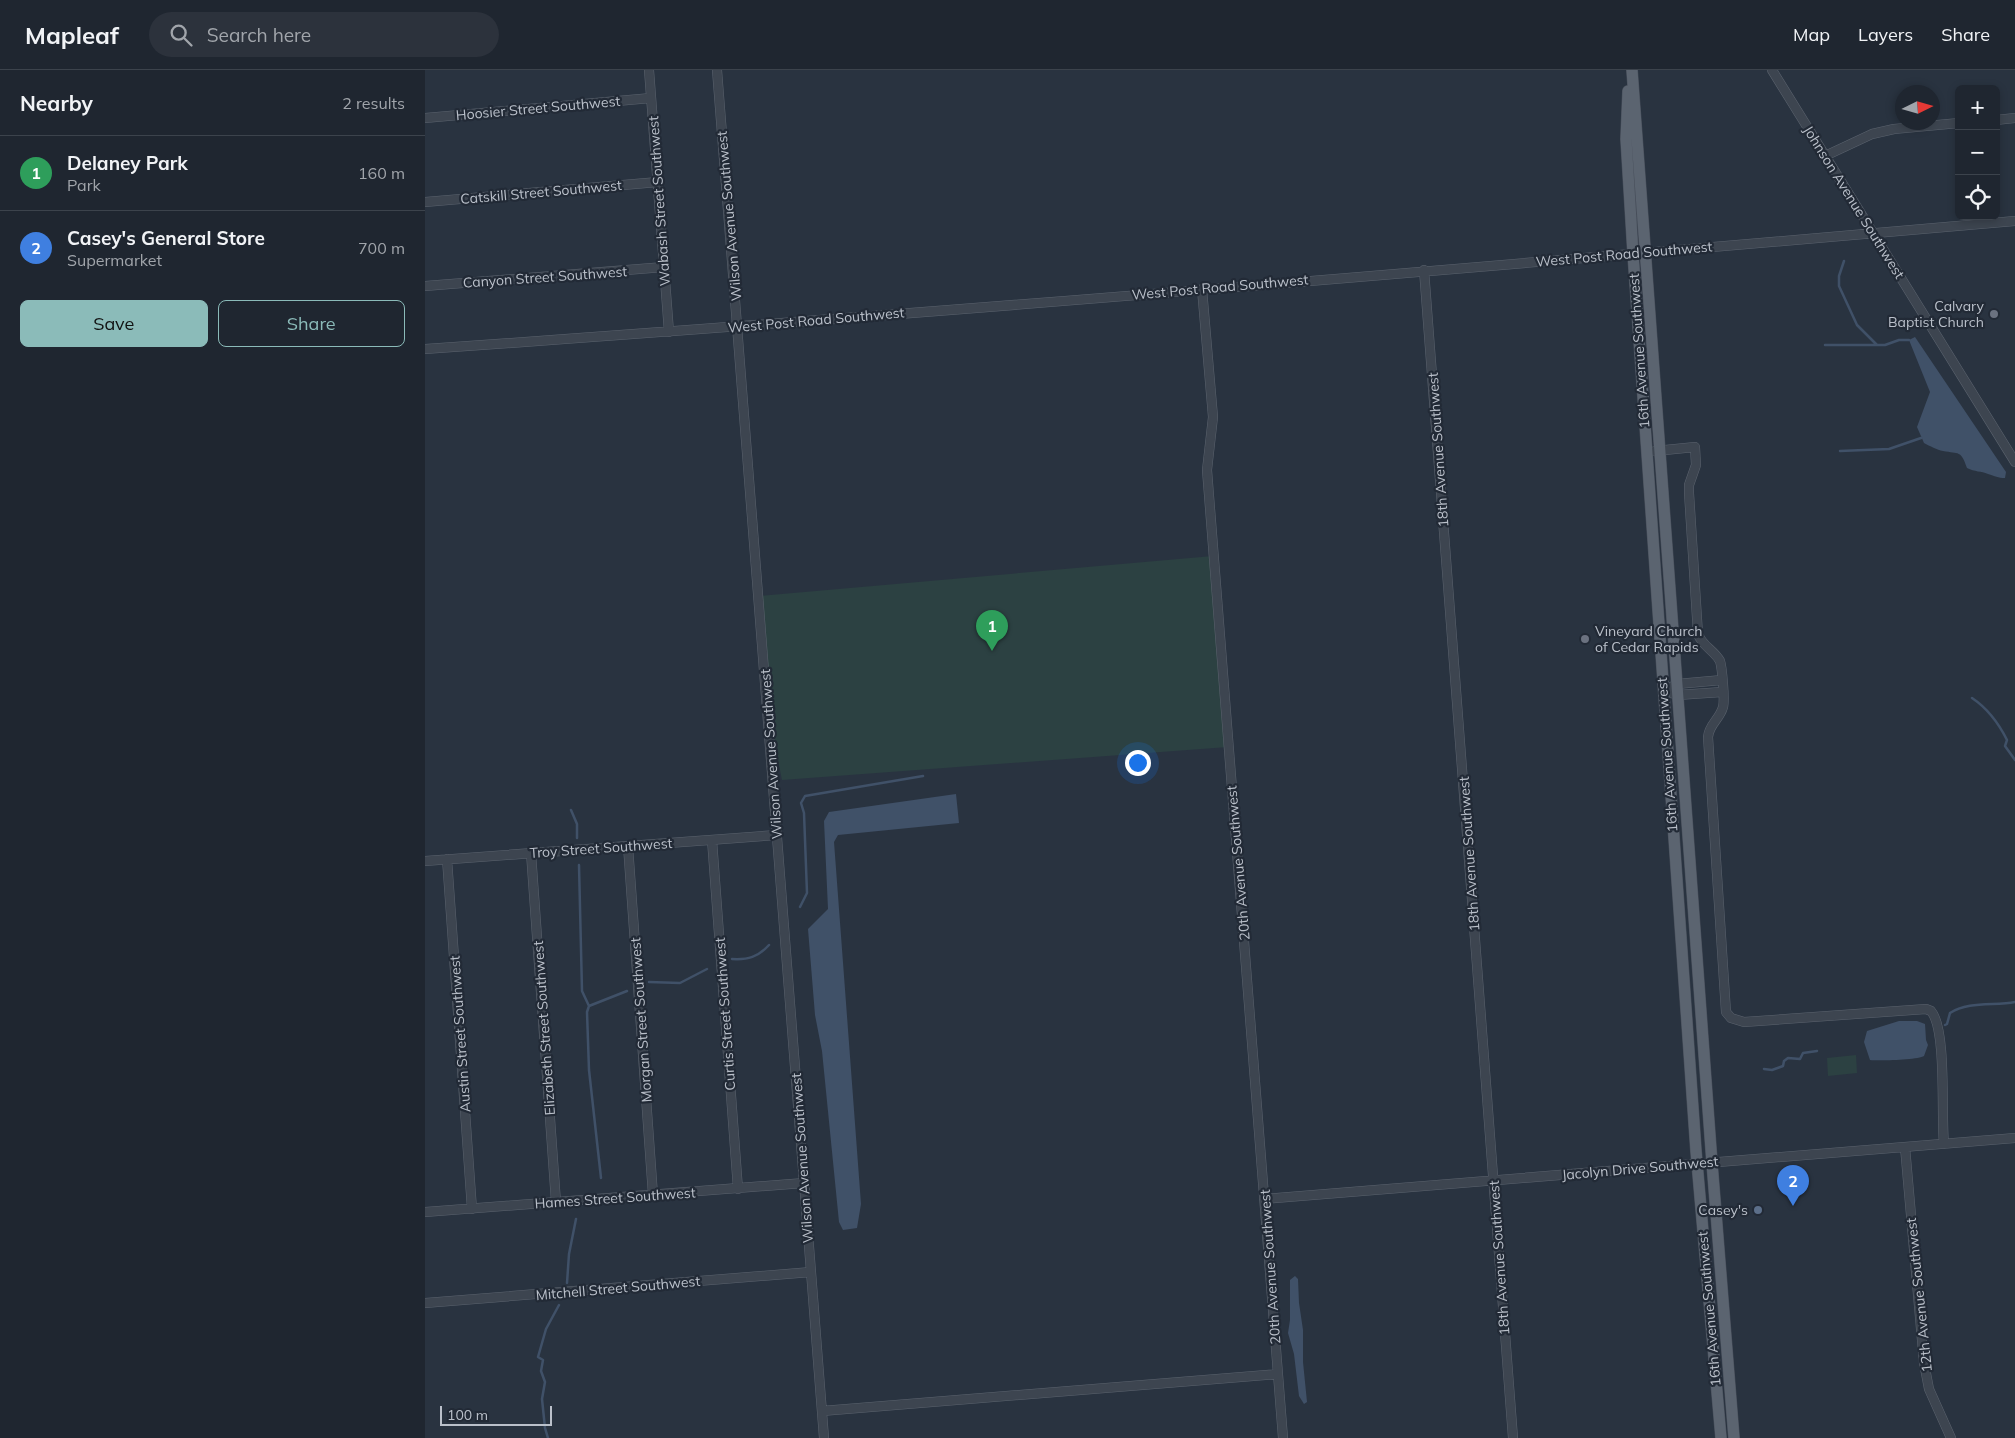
<!DOCTYPE html>
<meta charset="utf-8">
<style>
:root{--surface:#1f2630;--page:#2c323c;--text:#f1f3f6;--muted:#a1a5ab;--line:#3c434c;--accent:#8bbbb9}
body{margin:0;font-family:Mulish,sans-serif;background:var(--page);color:var(--text)}
.controls{position:absolute;right:15px;top:15px;display:grid;overflow:hidden;border-radius:8px;box-shadow:0 2px 8px #0003}
.controls button{width:45px;height:45px;display:grid;place-items:center;padding:0;border:0;border-bottom:1px solid var(--line);background:var(--surface);color:var(--text);font:25px sans-serif}
.compass{position:absolute;left:1470px;top:15px;width:45px;height:45px;border-radius:50%;background:var(--surface);box-shadow:0 2px 8px #0003;rotate:85deg}
.scale{position:absolute;left:15px;bottom:12px;width:112px;box-sizing:border-box;padding-left:5px;border:2px solid #bac0ca;border-top:0;font-size:14px;line-height:18px;white-space:nowrap;color:#bac0ca;-webkit-text-stroke:4px #222a36;paint-order:stroke}
.you{position:absolute;left:712px;top:692px;width:18px;height:18px;margin:-12px;border:4px solid #fff;border-radius:50%;background:#1a73e8;box-shadow:0 0 0 8px #1a73e833}
.badge{display:grid;place-items:center;width:32px;height:32px;border-radius:50%;background:var(--accent);color:#fff;font-size:16px;font-weight:700}
.pin{position:absolute;translate:-50% -41px;filter:drop-shadow(0 1px 2px #0008)}
.pin::after{content:'';position:absolute;top:26px;width:18px;height:15px;background:inherit;clip-path:polygon(0 0,100% 0,50% 100%)}
.list{margin:0;padding:0;list-style:none}
h2{display:flex;justify-content:space-between;align-items:center;height:65px;margin:0;padding:0 20px;font-size:21px}
h2 small{font-size:16px;font-weight:400;color:var(--muted)}
.list li{display:grid;grid-template-columns:32px 1fr auto;gap:15px;align-items:center;box-sizing:border-box;height:75px;padding:0 20px;border-top:1px solid var(--line)}
.list b{display:block;font-size:19px;white-space:nowrap}
.list p{margin:0;font-size:16px;white-space:nowrap;color:var(--muted)}
.list em{font-size:16px;font-style:normal;color:var(--muted)}
.actions{display:flex;gap:10px;padding:15px 20px}
.actions a{flex:1;padding:11px 0;border:1px solid var(--accent);border-radius:8px;text-align:center;font-size:18px;color:var(--accent)}
.actions .main{background:var(--accent);color:#111}
.icon{flex:none;width:28px;height:28px;fill:none;stroke:currentColor;stroke-width:2;stroke-linecap:round;stroke-linejoin:round}
.map{position:relative;flex:none;width:1590px;height:1368px;overflow:hidden}
header{display:flex;align-items:center;gap:30px;box-sizing:border-box;height:70px;padding:0 25px;background:var(--surface);border-bottom:1px solid var(--line)}
header strong{font-size:24px}
nav{display:flex;gap:28px;margin-inline-start:auto;font-size:18px}
.search{width:350px;height:45px;background:var(--page);display:flex;align-items:center;gap:12px;box-sizing:border-box;padding:0 18px;border-radius:28px;color:var(--muted);font-size:19px}
main{display:flex}
aside{flex:1;background:var(--surface)}
.map>svg:first-child{display:block}
.green{fill:#2c4142}
.water{fill:#405168}
.lines{fill:none;stroke-linecap:round;stroke-linejoin:round}
.stream{stroke:#405168;stroke-width:2.5}
.minor-casing{stroke:#5b636e;stroke-width:10}
.major-casing{stroke:#474e5a;stroke-width:12}
.minor{stroke:#3d4550;stroke-width:9}
.major{stroke:#5b6470;stroke-width:11}
.worship-dot{fill:#6b7280;stroke:#222a36;stroke-width:2}
.service-dot{fill:#5c6f8a;stroke:#222a36;stroke-width:2}
.labels{text-anchor:middle;dominant-baseline:central;stroke-width:4.5;stroke-linejoin:round;paint-order:stroke}
.street-label{font-size:14px;fill:#bac0ca;stroke:#222a36}
.poi-label{font-size:14px;fill:#bac0ca;stroke:#222a36;text-anchor:end}
</style>
<header>
<strong>Mapleaf</strong>
<div class="search"><svg class="icon" aria-label="search" viewBox="0 0 24 24"><circle cx="10" cy="10" r="6"/><path d="M15 15l6 6"/></svg>Search here</div>
<nav><a>Map</a><a>Layers</a><a>Share</a></nav>
</header>
<main>
<aside>
<h2>Nearby<small>2 results</small></h2>
<ul class="list">
<li><span class="badge" style="background:#2e9e5b">1</span><div><b>Delaney Park</b><p>Park</p></div><em>160 m</em></li>
<li><span class="badge" style="background:#3f7fe0">2</span><div><b>Casey's General Store</b><p>Supermarket</p></div><em>700 m</em></li>
</ul>
<div class="actions"><a class="main">Save</a><a>Share</a></div>
</aside>
<div class="map">
<svg width="1590" height="1368" viewBox="0 0 1590 1368">
<rect width="100%" height="100%" fill="#293340"/>
<path class="green" d="M788 486 803 677 357 710 342 635 334 526Z
M1431 985 1432 1003 1403 1006 1402 988Z"/>
<path class="water" d="M1490 267 1581 402 1580 408C1573 408 1570 406 1563 404 1556 401 1550 402 1542 398 1536 380 1534 384 1518 381 1512 380 1505 376 1499 373L1492 357 1505 322 1484 270Z
M531 724 534 753 413 765 409 772 436 1134 432 1158 418 1160 414 1152 397 981 390 945 383 859 403 839 399 751 404 742Z
M1474 951H1492L1500 954 1501 970 1503 975 1499 986C1493 990 1454 991 1445 990L1439 972 1442 961Z
M870 1206 873 1209 874 1233 878 1260V1292L882 1332 879 1334 874 1326 869 1284 863 1263 865 1250V1210Z"/>
<g class="lines">
<path class="stream" d="M1419 191 1414 206V216L1432 255 1452 275
M1400 275H1460L1474 270H1484
M1415 381 1464 379 1496 368
M1547 628C1562 638 1574 654 1582 670L1580 676 1590 690
M146 740 152 754V768
M154 795 157 921 164 936
M375 837 382 823 379 743 376 733 380 726 498 706
M307 889C323 890 333 887 344 875
M224 912 255 913 282 899
M1520 955 1522 954 1525 943C1543 931 1570 936 1590 932
M1339 999 1347 1000 1358 996 1359 991 1363 988 1375 989 1378 983 1392 981
M176 1108 164 1000 162 942 164 936 202 921
M142 1213 144 1184 151 1149
M123 1368 120 1358 117 1329 120 1312 116 1301 118 1290 113 1287 121 1259 134 1235"/>
<defs>
<path id="minor" d="M224 0 244 262
M292 0 399 1368
M1347 0 1590 392
M0 48 226 28
M1571 50 1590 48
M1400 86 1447 64 1469 59 1534 53
M0 132 233 112
M999 200 1088 1368
M0 216 239 197
M777 219 788 347 782 400 858 1368
M0 279C530 242 1060 197 1590 151
M1230 381 1270 377 1271 395 1264 415V423L1273 564C1277 576 1289 580 1295 591 1297 597 1300 630 1298 637 1295 649 1284 654 1283 667L1301 942 1306 948 1319 952 1501 939 1506 941C1522 959 1516 1046 1519 1074
M1239 621 1252 614 1297 610
M1246 623 1253 625 1297 622
M287 770 313 1119
M203 776 228 1125
M106 783 131 1132
M22 789 47 1139
M0 791 352 765
M1480 1077 1499 1293 1504 1319 1526 1368
M839 1129 1590 1068
M0 1142 379 1113
M0 1233 386 1202
M397 1341 853 1304"/>
<path id="major" d="M1207 0 1287 1093 1309 1368
M1203 21 1201 69 1208 184 1271 1081 1296 1368"/>
</defs>
<use href="#minor" class="minor-casing"/>
<use href="#major" class="major-casing"/>
<use href="#minor" class="minor"/>
<use href="#major" class="major"/>
</g>
<g class="worship-dot">
<circle cx="1569" cy="244" r="5"/>
<circle cx="1160" cy="569" r="5"/>
</g>
<circle class="service-dot" cx="1333" cy="1140" r="5"/>
<g class="labels">
<g class="street-label">
<text transform="translate(113 38) rotate(-5)">Hoosier Street Southwest</text>
<text transform="translate(116 122) rotate(-5)">Catskill Street Southwest</text>
<text transform="translate(234 131) rotate(-94)">Wabash Street Southwest</text>
<text transform="translate(1429 132) rotate(58)">Johnson Avenue Southwest</text>
<text transform="translate(304 146) rotate(-95)">Wilson Avenue Southwest</text>
<text transform="translate(1199 184) rotate(-5)">West Post Road Southwest</text>
<text transform="translate(120 207) rotate(-4)">Canyon Street Southwest</text>
<text transform="translate(795 217) rotate(-5)">West Post Road Southwest</text>
<text transform="translate(391 250) rotate(-5)">West Post Road Southwest</text>
<text transform="translate(1214 281) rotate(-94)">16th Avenue Southwest</text>
<text transform="translate(1013 380) rotate(-94)">18th Avenue Southwest</text>
<text transform="translate(346 684) rotate(-94)">Wilson Avenue Southwest</text>
<text transform="translate(1242 685) rotate(-94)">16th Avenue Southwest</text>
<text transform="translate(176 778) rotate(-4)">Troy Street Southwest</text>
<text transform="translate(1044 784) rotate(-94)">18th Avenue Southwest</text>
<text transform="translate(813 793) rotate(-95)">20th Avenue Southwest</text>
<text transform="translate(300 944) rotate(-94)">Curtis Street Southwest</text>
<text transform="translate(216 950) rotate(-94)">Morgan Street Southwest</text>
<text transform="translate(119 958) rotate(-94)">Elizabeth Street Southwest</text>
<text transform="translate(35 964) rotate(-94)">Austin Street Southwest</text>
<text transform="translate(377 1088) rotate(-94)">Wilson Avenue Southwest</text>
<text transform="translate(1215 1098) rotate(-5)">Jacolyn Drive Southwest</text>
<text transform="translate(190 1128) rotate(-4)">Hames Street Southwest</text>
<text transform="translate(1074 1188) rotate(-94)">18th Avenue Southwest</text>
<text transform="translate(845 1197) rotate(-94)">20th Avenue Southwest</text>
<text transform="translate(193 1218) rotate(-5)">Mitchell Street Southwest</text>
<text transform="translate(1494 1225) rotate(-96)">12th Avenue Southwest</text>
<text transform="translate(1284 1239) rotate(-95)">16th Avenue Southwest</text>
</g>
<g class="poi-label">
<text x="1559" y="236">Calvary<tspan x="1559" dy="16">Baptist Church</tspan></text>
<text x="1170" y="561" text-anchor="start">Vineyard Church<tspan x="1170" dy="16">of Cedar Rapids</tspan></text>
<text x="1323" y="1140">Casey's</text>
</g>
</g>
</svg>
<div class="controls">
<button>+</button>
<button>−</button>
<button><svg class="icon" aria-label="locate" viewBox="0 0 24 24"><circle cx="12" cy="12" r="6"/><path d="M12 2v4M12 18v4M2 12h4M18 12h4"/></svg></button>
</div>
<svg class="compass" viewBox="-18 -18 36 36"><path d="M0-13l5 13h-10z" fill="#e53935"/><path d="M0 13l5-13h-10z" fill="#a1a5ab"/></svg>
<div class="scale">100 m</div>
<div class="you"></div>
<div class="pin badge" style="left:567px;top:581px;background:#2e9e5b">1</div>
<div class="pin badge" style="left:1368px;top:1136px;background:#3f7fe0">2</div>
</div>
</main>
